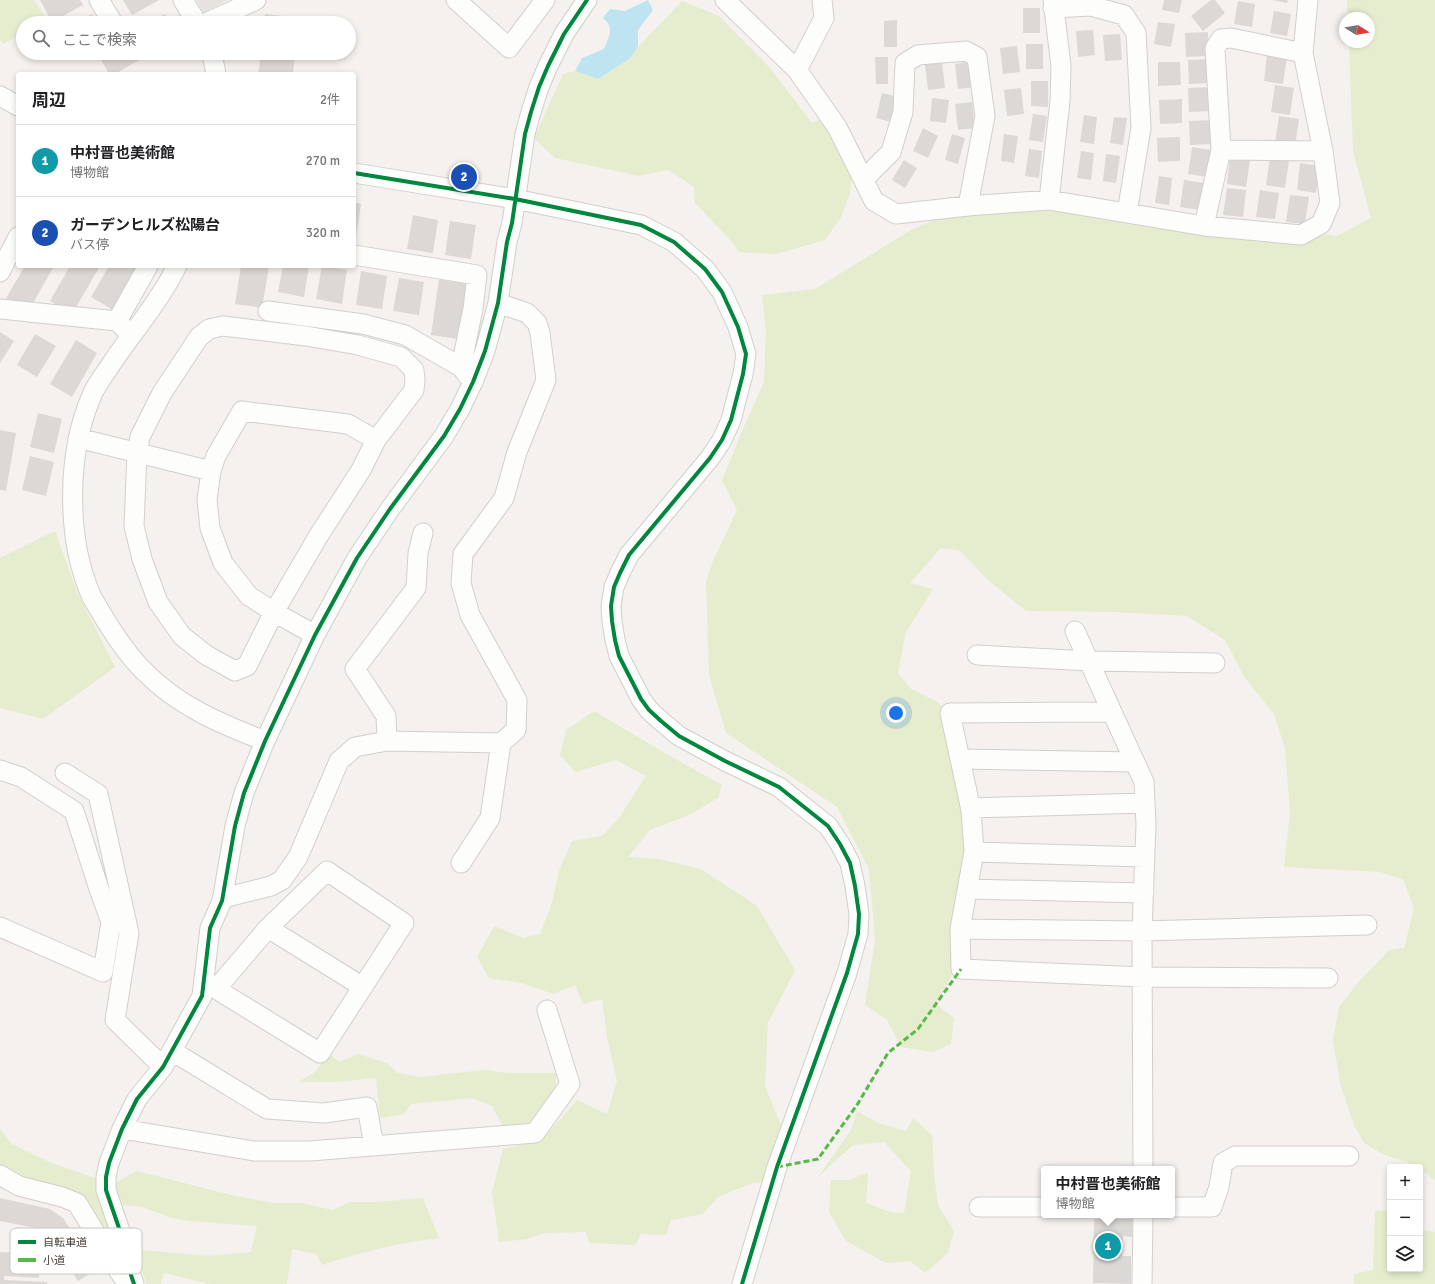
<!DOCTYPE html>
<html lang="ja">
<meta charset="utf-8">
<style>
:root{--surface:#fff;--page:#f2f2f2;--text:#202124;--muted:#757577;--line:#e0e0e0;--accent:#867f78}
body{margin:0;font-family:Signika,"Noto Sans JP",sans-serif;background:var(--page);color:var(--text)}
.controls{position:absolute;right:12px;bottom:12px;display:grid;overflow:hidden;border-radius:4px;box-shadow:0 2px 6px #0003}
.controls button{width:36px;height:36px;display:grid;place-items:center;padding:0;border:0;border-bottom:1px solid var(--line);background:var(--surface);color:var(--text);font:20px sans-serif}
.compass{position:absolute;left:1339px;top:12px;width:36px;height:36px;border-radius:50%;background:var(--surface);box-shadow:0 2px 6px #0003;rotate:101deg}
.you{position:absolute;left:896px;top:713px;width:14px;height:14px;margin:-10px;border:3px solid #fff;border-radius:50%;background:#1a73e8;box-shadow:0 0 0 6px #1a73e833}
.badge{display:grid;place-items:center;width:26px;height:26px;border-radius:50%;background:var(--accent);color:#fff;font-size:13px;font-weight:700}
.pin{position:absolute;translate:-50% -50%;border:2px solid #fff;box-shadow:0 1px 4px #0006}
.popup{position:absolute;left:1041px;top:1166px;width:134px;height:52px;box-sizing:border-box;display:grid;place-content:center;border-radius:4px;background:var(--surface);filter:drop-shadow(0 1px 3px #0005);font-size:13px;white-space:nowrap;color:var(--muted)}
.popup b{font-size:15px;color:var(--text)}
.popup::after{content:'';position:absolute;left:50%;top:100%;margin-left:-8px;border:8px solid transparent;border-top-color:var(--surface)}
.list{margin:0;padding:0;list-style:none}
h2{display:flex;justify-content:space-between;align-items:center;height:52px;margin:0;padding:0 16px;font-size:17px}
h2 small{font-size:13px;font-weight:400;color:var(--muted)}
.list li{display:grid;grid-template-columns:26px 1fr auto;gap:12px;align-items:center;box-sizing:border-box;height:72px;padding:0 16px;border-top:1px solid var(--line)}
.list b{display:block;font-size:15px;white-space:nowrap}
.list p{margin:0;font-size:13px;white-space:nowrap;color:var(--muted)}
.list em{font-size:13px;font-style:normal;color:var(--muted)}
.icon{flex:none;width:22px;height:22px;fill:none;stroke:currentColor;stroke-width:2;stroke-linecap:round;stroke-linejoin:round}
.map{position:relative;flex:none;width:1435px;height:1284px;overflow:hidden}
.search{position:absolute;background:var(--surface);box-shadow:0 2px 6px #0003;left:16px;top:16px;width:340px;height:44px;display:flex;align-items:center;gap:10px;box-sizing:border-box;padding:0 14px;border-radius:22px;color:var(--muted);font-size:15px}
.panel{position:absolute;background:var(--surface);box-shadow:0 2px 6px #0003;left:16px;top:72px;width:340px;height:196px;border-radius:4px}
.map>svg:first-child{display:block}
.green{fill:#e5edce}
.parking{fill:#e6e2df}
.water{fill:#bfe4f1}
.building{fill:#dcd8d5}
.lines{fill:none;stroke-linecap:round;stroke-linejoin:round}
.minor-casing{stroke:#d2cfcb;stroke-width:21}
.minor{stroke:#fdfdfc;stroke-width:19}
.quiet{stroke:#58b947;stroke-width:3;stroke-dasharray:6 3;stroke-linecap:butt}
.cycleway-casing{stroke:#fff;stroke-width:6}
.cycleway{stroke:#00873e;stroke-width:4}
.key{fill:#fff;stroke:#c9c6c4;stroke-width:1}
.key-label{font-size:11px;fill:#4b4139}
</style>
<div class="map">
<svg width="1435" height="1284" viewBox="0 0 1435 1284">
<rect width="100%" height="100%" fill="#f4f1ee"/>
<path class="green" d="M0 0H34L47 20 41 23H23V33L3 44 0 39Z
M1347 0H1435V1181L1420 1168V1167L1383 1154 1364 1143 1354 1125 1340 1083 1333 1040 1339 1007 1356 985 1389 950 1404 948 1414 909 1403 879 1380 872 1284 867 1290 813 1285 748 1274 714 1245 678 1225 640 1187 616 1114 612 1026 611 988 580 959 550 941 548 910 583 933 589 906 632 898 673 911 689 939 703 953 723 977 811 956 967 936 1004 954 1018 951 1044 932 1052 901 1047 887 1020 865 1005 875 939 869 869 837 807 726 733 709 675 706 581 713 561 737 510 722 480 743 429 764 382 766 331 762 295 815 289 911 230 950 213 1016 204 1083 215 1127 224 1205 234 1298 231 1337 236 1371 218 1353 151 1349 42H1369V18H1348Z
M682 1 719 16 770 68 812 123 825 117 852 168 850 194 841 217 825 240 776 254 739 252 733 243 695 203 694 187 668 170 639 176 555 158 534 138 563 74 575 71 598 79 629 59 638 47Z
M55 531 77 592 115 667 43 719 0 708V558Z
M594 711 665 753 722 785 718 798 689 815 650 830 628 857 659 859 701 869 757 906 795 970 768 1023 765 1086 792 1152 783 1180 752 1183 718 1197 703 1214 671 1220 666 1235 641 1234 635 1245 589 1243 586 1232 544 1233 527 1239 499 1242 492 1192 503 1149 535 1142 548 1133 577 1100 607 1114 617 1081 607 1037 602 999 583 1004 575 985 553 994 522 983 489 978 477 957 494 926 523 938 540 934 552 903 559 871 572 841 602 836 619 818 646 776 616 760 575 772 560 755 566 730Z
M358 1054 387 1063 398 1073 420 1077 484 1070 511 1073H556V1088L528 1124 503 1126 492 1106 472 1098 411 1104 404 1114 380 1118 376 1078 335 1082H298L314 1073 322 1063 331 1055 339 1062Z
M857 1111 878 1123 906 1131 913 1118 932 1135 934 1175 938 1205 954 1231 948 1253 925 1273 910 1261 886 1263 846 1241 829 1212 831 1180H850L868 1172 866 1203 890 1212 904 1213 911 1171 884 1142 853 1145 818 1177 851 1130Z
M0 1129 12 1144 49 1162 92 1177 116 1182 137 1171 235 1196 274 1203H302L332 1210 351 1202H377L423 1198 439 1238C398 1243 361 1252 322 1265L316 1254 292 1249 287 1284H210L164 1273 161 1284H147L139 1264 142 1250 208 1256 251 1252 257 1226 188 1221 172 1218 142 1207 122 1205 121 1218 135 1249 128 1272 78 1196 0 1180Z
M1390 1210V1269H1420V1230L1435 1232V1284H1354V1274L1373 1270 1375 1211Z"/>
<path class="parking" d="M197 0H227L203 13Z"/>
<path class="water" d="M648 0 653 10 638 30V47L629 59 598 79 575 71 582 58 604 49C609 38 615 27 603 18L610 9 625 11Z"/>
<path class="building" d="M40 0H80L83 5 52 22Z
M123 0H159L132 15Z
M1164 0H1182L1179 13 1162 10Z
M1211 0H1215L1225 13 1203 31 1191 16Z
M1272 0H1288L1287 3Z
M1238 1 1255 4 1252 27 1234 24Z
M1023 8H1040V33H1023Z
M1274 11 1291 14 1287 36 1270 33Z
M92 14 97 23H76Z
M165 14 170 23H148Z
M265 14 299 18 298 23H264Z
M897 20V47H884V21Z
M1158 22 1175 24 1171 47 1154 44Z
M1093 30 1095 55 1078 57 1076 31Z
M1208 32 1209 56 1186 57 1185 33Z
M1120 34 1122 60 1105 61 1103 35Z
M1026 44H1043V69H1026Z
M1017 46 1020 72 1003 74 1000 48Z
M97 53H138L141 59 115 74H109Z
M261 53H295L293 74H258Z
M1267 54 1287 57 1283 84 1264 81Z
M875 57H888V84H876Z
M1211 59 1212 83 1189 84 1188 60Z
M972 61 975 87 958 89 955 64Z
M942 62 945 88 928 90 925 64Z
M1158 62H1180L1181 85 1158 86Z
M1031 81H1048V107L1031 106Z
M1275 85 1294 88 1290 115 1271 112Z
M1211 87 1212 111 1189 112 1188 88Z
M1021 88 1024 114 1007 116 1004 90Z
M882 93 898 97 891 122 876 118Z
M932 98 949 100 946 123 930 121Z
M1182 99V123L1160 124 1159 100Z
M972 102 975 128 958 130 955 104Z
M1033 114 1047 116 1043 142 1029 140Z
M1084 115 1097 117 1094 144 1080 142Z
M1279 116 1299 119 1295 146 1275 143Z
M1114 117 1127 118 1123 145 1110 143Z
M1212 120 1213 144 1190 145 1189 121Z
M923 128 938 136 928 158 913 151Z
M952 134 965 138 958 164 945 160Z
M1004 134 1018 136 1014 163 1001 161Z
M1180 137V161L1158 162 1157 138Z
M1192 147 1211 150 1207 177 1188 174Z
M1029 149 1042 151 1039 178 1025 176Z
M1081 151 1094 153 1091 180 1077 178Z
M1106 154 1120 156 1116 183 1103 181Z
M1230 157 1250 160 1246 187 1227 184Z
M1270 158 1289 161 1285 188 1266 185Z
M904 160 917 168 905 188 892 180Z
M1300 163 1320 166 1316 193 1297 190Z
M1159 176 1172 178 1169 205 1155 203Z
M1184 180 1204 183 1200 210 1180 207Z
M1227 188 1246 190 1243 217 1223 215Z
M1260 190 1279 193 1275 219 1256 217Z
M1290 195 1309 197 1305 224 1286 222Z
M354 202 361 204 356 237H354Z
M413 215 438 220 433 253 407 249Z
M450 221 476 225 471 259 445 255Z
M25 266H54L29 310 6 298Z
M70 266H100L72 314 50 301Z
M109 266H138L113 310 91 297Z
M241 266H269L262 308 235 304Z
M283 266H309L304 297 278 292Z
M322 266 347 270 342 304 316 299Z
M361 271 387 276 382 309 356 305Z
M399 278 424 282 419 315 393 311Z
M439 279 467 284 458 339 431 335Z
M0 332 14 341 0 363Z
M35 334 56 346 37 377 17 365Z
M76 340 97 353 72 397 50 384Z
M38 413 62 419 54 453 30 447Z
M0 430 16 433 6 491 0 490Z
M30 456 54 462 46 496 22 490Z
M0 1198 50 1209 63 1218 97 1270 78 1281 45 1234 36 1228 0 1221Z
M1094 1219H1132V1237L1123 1236 1122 1256H1131V1284L1093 1283Z
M0 1252 40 1254 39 1278 4 1276V1280L47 1282V1284H0Z"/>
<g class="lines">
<defs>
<path id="minor" d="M99 0 113 23
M183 0 197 23
M456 0 509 48 545 0
M725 0 797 70 837 127 874 201 896 214 968 206 1049 200 1204 226 1301 235 1321 224 1330 203 1323 151 1303 53 1308 0
M1053 8 1091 6 1124 15 1136 33 1141 128 1127 213
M206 23 256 0
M212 53 216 74
M797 70 824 18 822 0
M0 96 18 106
M1221 150 1323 151
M354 173 515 199 588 214 641 225 674 242 705 269 722 292 738 327 746 354 743 374 731 420 722 440 710 458 629 555 620 573 614 587 611 606 612 621 615 640 619 656 641 699 649 710 661 721 679 736 725 761 779 787 828 826 840 844 850 863 855 886 859 914 858 934 847 973 777 1167 742 1284
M864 179 891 152 903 112 905 63 918 55 966 51 977 57 985 116 968 206
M1049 200 1060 101 1061 66 1053 0
M1204 226 1221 150 1215 48 1221 39 1231 38 1303 53
M354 255 477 275 473 309 461 367
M177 266C172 275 168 284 162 292 146 318 126 341 110 366 104 375 96 385 92 395 67 452 66 535 90 593 92 599 97 605 100 611 113 633 127 655 145 672 178 706 221 724 265 741
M0 272 18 237
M0 309 117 321 131 335
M268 311 363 324 405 335 461 367 473 382
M117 321 148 266
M223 326 306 336 358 345 401 357 414 370 415 380 414 390 376 440 361 470 319 535 274 612 247 666 235 671 206 655 182 636 158 602 142 559 134 526 137 453 140 437 162 393 199 337 209 329Z
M78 438 211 471
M1075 631 1144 782 1146 825 1142 931 1143 1169
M315 635 274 612 249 596 223 563 210 528 207 500 211 471 216 456 242 411 348 424 376 440
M977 655 1089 661 1215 663
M1112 712 950 713 971 810 974 852 960 929 961 969 1143 977 1328 978
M387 741 386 716 355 669 416 588 418 553 423 533
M960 759 1135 762
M0 770 21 777 74 811 99 889 111 922 103 972 0 927
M65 773 98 794 129 933 115 1020 163 1067
M970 808 1145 803
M974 852 1145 857
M461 863 490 818 501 743
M327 871 404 923 320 1053 216 989 268 928Z
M967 889 1144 893
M222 901 227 897 271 886 282 880 298 857 339 761 355 747 387 741 501 743 516 730 517 700 470 615 461 583 463 554 504 498 517 452 546 380 540 333 537 323 527 313 498 303
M268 928 363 987
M960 929 1142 931 1367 925
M172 1051 267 1109 324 1113 367 1107 374 1146
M122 1129 254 1151H310L535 1133 570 1084 547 1010
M0 1175 19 1186 62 1197 77 1203 118 1270 127 1283
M979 1207H1044
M1172 1207H1212L1219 1187 1223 1163 1235 1156H1349
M134 1284 126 1260 120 1231 106 1190V1177L109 1163 122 1129 137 1099 163 1067 202 996 210 928 222 901 235 826 244 793 265 741 315 635 357 558 390 509 444 436 460 409 473 382 485 351 498 303 507 242 512 223 525 134 531 112 539 87 548 66 564 34 587 0
M1142 1284 1143 1215"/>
</defs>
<use href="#minor" class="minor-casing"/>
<use href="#minor" class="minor"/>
<path class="quiet" d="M777 1167 818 1159 857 1105 888 1053 918 1029 961 969"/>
<defs>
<path id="cycleway" d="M354 173 515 199 588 214 641 225 674 242 705 269 722 292 738 327 746 354 743 374 731 420 722 440 710 458 629 555 620 573 614 587 611 606 612 621 615 640 619 656 641 699 649 710 661 721 679 736 725 761 779 787 828 826 840 844 850 863 855 886 859 914 858 934 847 973 777 1167 742 1284
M134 1284 126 1260 120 1231 106 1190V1177L109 1163 122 1129 137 1099 163 1067 202 996 210 928 222 901 235 826 244 793 265 741 315 635 357 558 390 509 444 436 460 409 473 382 485 351 498 303 507 242 512 223 525 134 531 112 539 87 548 66 564 34 587 0"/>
</defs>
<use href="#cycleway" class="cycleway-casing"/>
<use href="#cycleway" class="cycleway"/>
</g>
<rect x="10" y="1228" width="132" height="46" rx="6" class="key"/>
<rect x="18" y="1240" width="18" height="4" fill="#00873e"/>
<rect x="18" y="1258" width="18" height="4" fill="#58b947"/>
<g class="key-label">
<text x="43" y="1246">自転車道</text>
<text x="43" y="1264">小道</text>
</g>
</svg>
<div class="controls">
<button>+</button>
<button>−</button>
<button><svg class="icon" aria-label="layers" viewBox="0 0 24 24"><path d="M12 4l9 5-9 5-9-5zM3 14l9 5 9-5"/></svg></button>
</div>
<svg class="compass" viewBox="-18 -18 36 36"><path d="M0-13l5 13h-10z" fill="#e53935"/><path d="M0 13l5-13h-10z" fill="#757577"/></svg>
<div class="you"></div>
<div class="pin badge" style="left:1108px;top:1246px;background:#0f9aa8">1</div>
<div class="popup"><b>中村晋也美術館</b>博物館</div>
<div class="pin badge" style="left:464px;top:177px;background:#1a4fb4">2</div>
<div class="search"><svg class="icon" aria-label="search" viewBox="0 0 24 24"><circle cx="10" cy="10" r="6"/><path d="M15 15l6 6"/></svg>ここで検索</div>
<section class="panel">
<h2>周辺<small>2件</small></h2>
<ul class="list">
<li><span class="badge" style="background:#0f9aa8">1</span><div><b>中村晋也美術館</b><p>博物館</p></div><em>270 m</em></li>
<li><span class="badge" style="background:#1a4fb4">2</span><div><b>ガーデンヒルズ松陽台</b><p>バス停</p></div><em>320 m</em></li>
</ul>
</section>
</div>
